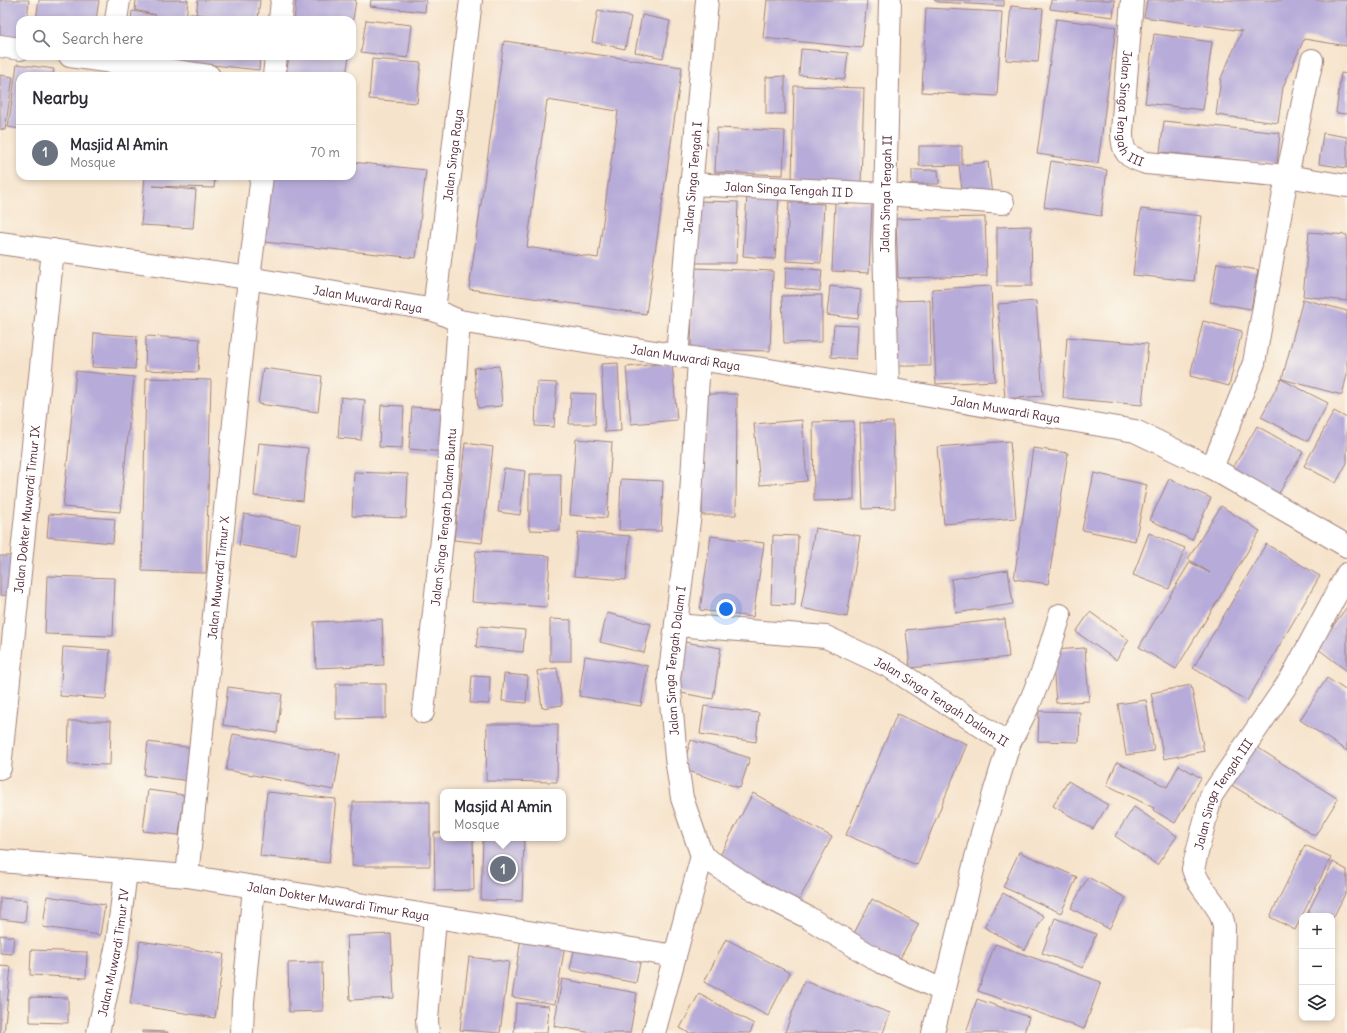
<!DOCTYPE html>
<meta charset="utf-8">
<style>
:root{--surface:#fff;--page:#f7f7f7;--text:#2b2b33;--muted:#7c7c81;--line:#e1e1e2;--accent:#d1495b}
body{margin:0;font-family:Delius,sans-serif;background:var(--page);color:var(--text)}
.controls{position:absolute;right:12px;bottom:12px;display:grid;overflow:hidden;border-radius:8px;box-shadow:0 2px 6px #0003}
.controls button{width:36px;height:36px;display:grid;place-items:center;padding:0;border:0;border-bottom:1px solid var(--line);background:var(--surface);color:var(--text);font:20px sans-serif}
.you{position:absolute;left:726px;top:609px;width:14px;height:14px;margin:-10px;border:3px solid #fff;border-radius:50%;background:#1a73e8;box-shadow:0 0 0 6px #1a73e833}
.badge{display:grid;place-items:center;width:26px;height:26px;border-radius:50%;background:var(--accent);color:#fff;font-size:13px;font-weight:700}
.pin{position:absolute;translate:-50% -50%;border:2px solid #fff;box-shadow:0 1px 4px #0006}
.popup{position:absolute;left:440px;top:789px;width:126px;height:52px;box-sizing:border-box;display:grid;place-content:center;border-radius:8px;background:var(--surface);filter:drop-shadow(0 1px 3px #0005);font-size:13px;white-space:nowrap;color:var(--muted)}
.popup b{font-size:15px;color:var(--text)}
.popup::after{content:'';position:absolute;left:50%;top:100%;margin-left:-8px;border:8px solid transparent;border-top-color:var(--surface)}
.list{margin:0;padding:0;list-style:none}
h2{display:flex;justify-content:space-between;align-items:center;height:52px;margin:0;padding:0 16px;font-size:17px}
h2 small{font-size:13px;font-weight:400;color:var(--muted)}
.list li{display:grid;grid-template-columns:26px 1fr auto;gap:12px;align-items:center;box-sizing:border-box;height:56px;padding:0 16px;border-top:1px solid var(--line)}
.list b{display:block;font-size:15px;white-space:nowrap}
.list p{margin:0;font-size:13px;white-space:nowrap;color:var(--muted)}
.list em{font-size:13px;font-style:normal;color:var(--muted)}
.icon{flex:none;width:22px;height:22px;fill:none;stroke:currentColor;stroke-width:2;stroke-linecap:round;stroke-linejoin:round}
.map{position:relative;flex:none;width:1347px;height:1033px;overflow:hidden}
.search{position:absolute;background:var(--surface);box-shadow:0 2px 6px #0003;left:16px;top:16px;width:340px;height:44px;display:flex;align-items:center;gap:10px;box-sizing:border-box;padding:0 14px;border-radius:12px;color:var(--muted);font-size:15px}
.panel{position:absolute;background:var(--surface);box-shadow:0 2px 6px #0003;left:16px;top:72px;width:340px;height:108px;border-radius:12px}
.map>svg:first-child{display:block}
.building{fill:#b7acd9;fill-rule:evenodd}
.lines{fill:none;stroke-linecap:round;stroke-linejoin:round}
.minor-casing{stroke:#a0817b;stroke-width:24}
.minor{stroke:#fff;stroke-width:22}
.labels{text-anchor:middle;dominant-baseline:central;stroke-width:3;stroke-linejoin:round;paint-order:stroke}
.street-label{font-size:12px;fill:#4a1f2b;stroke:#fbf7ec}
</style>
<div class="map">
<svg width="1347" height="1033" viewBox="0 0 1347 1033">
<rect width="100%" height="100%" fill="#fbf7ec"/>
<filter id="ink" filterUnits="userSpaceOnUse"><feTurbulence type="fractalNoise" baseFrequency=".025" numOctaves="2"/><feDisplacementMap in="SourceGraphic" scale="8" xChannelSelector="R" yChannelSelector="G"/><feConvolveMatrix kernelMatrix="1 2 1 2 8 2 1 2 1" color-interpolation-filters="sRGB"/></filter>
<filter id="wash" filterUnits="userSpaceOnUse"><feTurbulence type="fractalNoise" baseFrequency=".012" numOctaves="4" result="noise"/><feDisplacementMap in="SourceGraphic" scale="16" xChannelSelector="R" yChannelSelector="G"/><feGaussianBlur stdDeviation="0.9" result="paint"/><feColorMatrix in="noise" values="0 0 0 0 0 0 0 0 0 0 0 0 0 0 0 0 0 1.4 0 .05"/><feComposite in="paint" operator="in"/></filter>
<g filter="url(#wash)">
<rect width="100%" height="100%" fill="#f6e3cb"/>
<g id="blocks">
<path class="building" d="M0 0H29L27 20H20V42L0 39Z
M39 0H99L96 20H36Z
M136 0H188L186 20H131L132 11 156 15 135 10Z
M198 0H260L258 20 196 14Z
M296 0H356L353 20H294Z
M371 0H426L425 12 370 6Z
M767 0H867L862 48 763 38Z
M934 0H1004V6L939 2Z
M1051 0H1115L1113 17 1050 9Z
M1147 0H1347V46L1304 39 1283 87 1278 123 1216 115 1221 78 1242 31 1144 17Z
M1011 6 1043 9 1038 62 1006 60Z
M926 8 1002 12 997 96 922 92Z
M598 10 631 17 625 49 592 42Z
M190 14 230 19V20H189Z
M642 15 670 21 663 58 635 52Z
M1056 19 1116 27 1098 163 1037 154Z
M366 20 412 25 408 58 361 52Z
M1154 34 1212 42 1203 110 1145 103Z
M504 41 682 67 646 314 469 289ZM547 100 618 111 598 258 527 247Z
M801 49 848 53 845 79 799 75Z
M144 56H181L180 59Z
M186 56H260L259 70 185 62Z
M289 56H349L346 76H286Z
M372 59 421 63 417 103 369 99Z
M17 64 54 69 53 76H20V129L8 127Z
M1341 73 1347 74V114L1336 113Z
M0 75 13 77 5 130 0 129Z
M785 76V114H766V77Z
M794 86 864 88 861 184 792 182Z
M1164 121 1280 133 1277 164 1160 152Z
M717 128 785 131 783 175 715 172Z
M1323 133 1347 137V168L1319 164Z
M919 146H962V165L988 162 992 195 963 198 959 165 919 166Z
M1051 161 1107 170 1101 216 1044 207Z
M352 162 426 170 416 258 264 242 271 176H352Z
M912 170H938L939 184H912Z
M145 176H215L214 188 153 186 196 190 193 228 141 225Z
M747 195 779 197 775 259 743 256Z
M697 201 738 202 736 263H696Z
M789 202 824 204 821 263 786 261Z
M835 202 872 203 869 273 832 271Z
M1141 209 1202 216 1194 281 1133 275Z
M985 217 987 276 898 278 896 219Z
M1031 226 1032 286H997V227Z
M1309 232 1347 235V301L1303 296Z
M1217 263 1258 270 1251 309 1210 302Z
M786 267 822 270 820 291 785 288Z
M693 268 773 271 770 351 691 349Z
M830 286 861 290 858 319 827 315Z
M991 286 995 381 936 384 932 289Z
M822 295V342L784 343 782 296Z
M1303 299 1347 311V375L1342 395 1282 379Z
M930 300 931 366H894L893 301Z
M1036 301 1043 396 1005 399 998 304Z
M1203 321 1242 331 1229 386 1190 376Z
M834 325 858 326 856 359 831 357Z
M94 333 137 336 135 369 92 367Z
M146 336 200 339 198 372 145 370Z
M1067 337 1148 344 1142 405 1063 398Z
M618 363 621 431 605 432 601 364Z
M672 363 677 420 631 424 626 367Z
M499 366 502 406 478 408 474 368Z
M263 368 322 376 318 412 258 404Z
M76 371 134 377 120 512 63 507Z
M146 378 211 380 206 573 142 571Z
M1281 379 1328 403 1308 441 1261 417Z
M537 382 557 383 554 427 535 426Z
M571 393 596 394 595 424H569Z
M703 394H737L736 515H702Z
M341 397 365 400 361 440 338 438Z
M381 405 404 406 402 448 379 447Z
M412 407 447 409 444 452 409 449Z
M1334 411 1347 418V463L1336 483 1304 466Z
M802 420 807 481 760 485 754 424Z
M854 421V500L814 501 813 422Z
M893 422 895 508 863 509 860 423Z
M1257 426 1303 452 1278 495 1233 468Z
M576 439 612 442 607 518 570 515Z
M1010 441 1016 518 944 524 937 447Z
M259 443 308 448 303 501 254 496Z
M465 443 493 447 482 543 454 540Z
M1033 448 1068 453 1048 584 1014 579Z
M504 468 525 471 520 515 498 512Z
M354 472 408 474 406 518 352 516Z
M1094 473 1147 485 1135 541 1082 530Z
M529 474H561L560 531 529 530Z
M621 479 663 481 661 531 619 530Z
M1169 479 1211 498 1192 540 1150 520Z
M1221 506 1260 531 1176 669 1139 647 1190 562 1210 573 1188 559Z
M49 514 115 519 113 543 47 537Z
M244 514 300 524 296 555 239 545Z
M815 528 860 536 847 617 801 608Z
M578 532 630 536 626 580 574 576Z
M1149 533 1185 548 1169 589 1133 575Z
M773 535 798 536 795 605 771 604Z
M711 536 764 543 753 617 700 610Z
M1266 544 1320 576 1247 701 1193 668Z
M476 551 550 556 547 607 472 602Z
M0 556H16L14 596 0 595Z
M1008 570 1013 604 956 613 951 579Z
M47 576 115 578 113 636 45 634Z
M1347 607V671L1317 648Z
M1090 612 1129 640 1116 660 1076 632Z
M607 613 651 624 644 653 600 642Z
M382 619 384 665 316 668 314 622Z
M550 619 571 620V661H550Z
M1005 619 1009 657 910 668 906 630Z
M479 626 525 630 523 652 476 647Z
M684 642 721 648 713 699 676 692Z
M63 647 110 650 106 699 60 696Z
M1085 648 1089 701 1056 703 1052 650Z
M585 656 648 666 641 706 579 696Z
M557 668 562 705 542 708 537 671Z
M504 674 528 676 526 703 502 701Z
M472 676 490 677 489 704 470 703Z
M1327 678 1347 691V751L1300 720Z
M336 684H386V718L336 719Z
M1191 685 1204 751 1164 759 1151 693Z
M228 687 282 694 277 733 223 725Z
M1146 700 1154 751 1126 755 1118 704Z
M704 706 759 713 756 742 700 734Z
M1039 711 1080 712 1079 742 1038 741Z
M897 714 967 744 917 865 846 835Z
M69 721H111L110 765 68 764Z
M487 724H558L557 782 486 781Z
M233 734 340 754 334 790 226 770Z
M691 740 750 758 740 788 682 769Z
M148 742 194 748 190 781 144 775Z
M1252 744 1338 799 1315 836 1228 783Z
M1117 762 1167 787 1179 765 1201 778 1175 823 1153 810 1154 808 1107 785Z
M1068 781 1108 805 1093 829 1053 806Z
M148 790 184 795 179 835 143 831Z
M267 792 336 799 329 863 260 856Z
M753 793 832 837 797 904 717 861Z
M353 802H430V866H352Z
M1134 807 1177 836 1157 865 1115 836Z
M434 833H443V838H473L474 890 435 891Z
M483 838H524L522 901 481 900Z
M1305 845 1331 857 1295 930 1270 917Z
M1019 852 1077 877 1061 913 1003 887Z
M1333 862 1347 870V890L1332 920V916H1306Z
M1088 877 1126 898 1109 929 1071 908Z
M1003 893 1044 916 1025 950 984 927Z
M47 896 105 905 100 935 43 927Z
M0 898 27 900 25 922 0 919Z
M872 899 919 924 898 962 852 937Z
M1055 918 1096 934 1083 968 1042 953Z
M391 934 394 998 350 1000 347 936Z
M0 935 14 937 12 954 0 953Z
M521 938 565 945 555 1004 512 997Z
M726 939 790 973 768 1016 704 982Z
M140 941 224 954 215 1018 130 1004Z
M995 944 1101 982 1084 1029 978 991Z
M575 945 641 958 636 983 570 970Z
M31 950 87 952 86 978 30 975Z
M469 957 509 962 500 1033 460 1030Z
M322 962 323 1011 289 1012 288 963Z
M0 966 11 967 4 1033H0Z
M562 979 637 993 630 1033H592L554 1026Z
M804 981 890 1013 883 1033 785 1032Z
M699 994 754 1024 750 1033H689L680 1028Z
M30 997 68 998V1023L30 1022Z
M977 999 1029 1017 1024 1033H966Z
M516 1003 549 1006 547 1033H514Z
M142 1031 168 1032V1033H142Z"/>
</g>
</g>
<g filter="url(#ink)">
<use href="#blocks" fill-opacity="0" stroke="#a0817b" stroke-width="1"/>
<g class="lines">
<defs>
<g id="minor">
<path id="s1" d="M1132 0 1122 132C1122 154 1127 156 1146 163L1287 176 1347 186"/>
<path d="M116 20 119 0"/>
<path d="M280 20 282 0"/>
<path d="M0 46 20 49"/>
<path d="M70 56 209 76"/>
<path d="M274 76 276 56"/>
<path id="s2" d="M691 184 886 194 1003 203"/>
<path id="s3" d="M0 243 249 278 434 310 459 321 888 389 1135 431 1212 468 1347 546"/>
<path id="s4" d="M434 310 471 0"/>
<path id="s5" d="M677 356 707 0"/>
<path id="s6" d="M888 389 884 243 890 0"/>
<path d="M1212 468 1254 363 1287 176 1312 60"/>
<path id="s7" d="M676 625 826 637 890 667 1009 744"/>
<path id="s8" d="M423 712 446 503 459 321"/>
<path id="s9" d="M0 768 53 250"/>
<path d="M702 856 756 891 807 917 879 961 944 991"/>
<path id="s10" d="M0 861 187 876 675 956"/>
<path id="s11" d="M187 876 249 278 262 176"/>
<path id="s12" d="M98 1033 117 944 126 871"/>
<path d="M242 1033 243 1002 254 887"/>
<path d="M428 1033 427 1020 435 917"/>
<path id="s13" d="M654 1033 702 856 682 798 676 758 669 679 690 513 699 359"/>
<path d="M933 1033 982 833 1009 744 1028 707 1043 670 1060 615"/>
<path id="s14" d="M1221 1033 1224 927C1221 903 1199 891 1193 869L1211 796 1292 677 1347 574"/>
</g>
</defs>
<use href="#minor" class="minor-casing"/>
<use href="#minor" class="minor"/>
</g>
</g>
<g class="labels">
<g class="street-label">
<text stroke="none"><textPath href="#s1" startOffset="112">Jalan Singa Tengah III</textPath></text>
<text stroke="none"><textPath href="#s4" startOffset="156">Jalan Singa Raya</textPath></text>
<text stroke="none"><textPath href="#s5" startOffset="179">Jalan Singa Tengah I</textPath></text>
<text stroke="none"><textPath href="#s2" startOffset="98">Jalan Singa Tengah II D</textPath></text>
<text stroke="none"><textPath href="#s6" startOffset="195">Jalan Singa Tengah II</textPath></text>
<text stroke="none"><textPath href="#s3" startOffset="372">Jalan Muwardi Raya</textPath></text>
<text stroke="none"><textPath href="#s3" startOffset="696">Jalan Muwardi Raya</textPath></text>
<text stroke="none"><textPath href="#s3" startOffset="1020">Jalan Muwardi Raya</textPath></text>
<text stroke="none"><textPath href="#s9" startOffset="260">Jalan Dokter Muwardi Timur IX</textPath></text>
<text stroke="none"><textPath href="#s8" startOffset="196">Jalan Singa Tengah Dalam Buntu</textPath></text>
<text stroke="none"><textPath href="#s11" startOffset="300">Jalan Muwardi Timur X</textPath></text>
<text stroke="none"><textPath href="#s13" startOffset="383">Jalan Singa Tengah Dalam I</textPath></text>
<text stroke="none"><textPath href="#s7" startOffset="283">Jalan Singa Tengah Dalam II</textPath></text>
<text stroke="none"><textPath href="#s14" startOffset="254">Jalan Singa Tengah III</textPath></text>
<text stroke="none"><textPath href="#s10" startOffset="341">Jalan Dokter Muwardi Timur Raya</textPath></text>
<text stroke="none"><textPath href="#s12" startOffset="82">Jalan Muwardi Timur IV</textPath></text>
</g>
</g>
</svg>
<div class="controls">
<button>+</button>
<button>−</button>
<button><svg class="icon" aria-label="layers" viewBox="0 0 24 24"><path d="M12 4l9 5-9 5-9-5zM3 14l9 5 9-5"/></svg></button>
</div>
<div class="you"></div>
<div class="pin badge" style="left:503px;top:869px;background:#6b7280">1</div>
<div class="popup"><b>Masjid Al Amin</b>Mosque</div>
<div class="search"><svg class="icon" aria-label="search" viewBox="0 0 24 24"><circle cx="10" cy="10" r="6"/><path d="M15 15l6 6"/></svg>Search here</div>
<section class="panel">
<h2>Nearby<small></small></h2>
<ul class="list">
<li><span class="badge" style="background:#6b7280">1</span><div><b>Masjid Al Amin</b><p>Mosque</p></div><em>70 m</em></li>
</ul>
</section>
</div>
